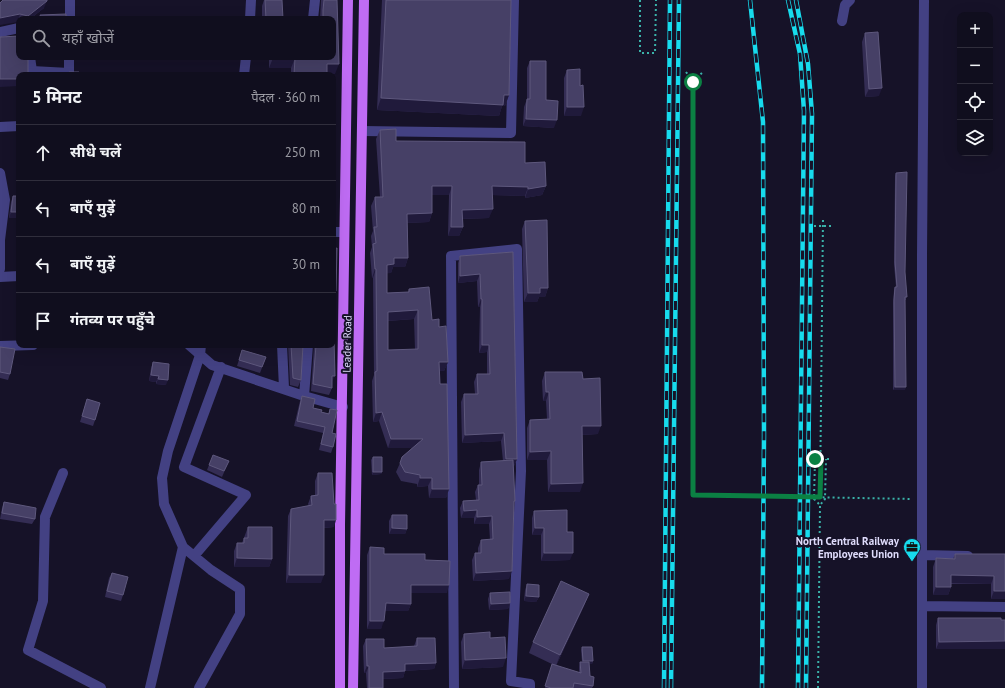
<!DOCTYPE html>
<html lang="hi">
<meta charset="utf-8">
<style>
:root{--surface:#100e1e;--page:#1e1c2b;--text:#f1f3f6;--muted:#9c9ca4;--line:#302e3c}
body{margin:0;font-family:"PT Sans","Noto Sans Devanagari",sans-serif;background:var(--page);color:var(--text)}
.controls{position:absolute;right:12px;top:12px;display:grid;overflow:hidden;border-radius:8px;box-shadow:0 4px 16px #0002}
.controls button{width:36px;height:36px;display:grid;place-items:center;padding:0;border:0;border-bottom:1px solid var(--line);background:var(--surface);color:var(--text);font:20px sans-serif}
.stop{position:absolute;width:12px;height:12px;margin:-9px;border:3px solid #0b8043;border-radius:50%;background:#fff}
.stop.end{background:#0b8043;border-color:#fff;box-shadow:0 1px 4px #0008}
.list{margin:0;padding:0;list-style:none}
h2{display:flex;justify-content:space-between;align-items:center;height:52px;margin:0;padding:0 16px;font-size:17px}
h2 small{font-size:13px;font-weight:400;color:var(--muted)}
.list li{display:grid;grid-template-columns:26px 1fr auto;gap:12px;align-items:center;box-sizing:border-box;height:56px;padding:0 16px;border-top:1px solid var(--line)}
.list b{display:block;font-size:15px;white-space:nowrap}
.list em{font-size:13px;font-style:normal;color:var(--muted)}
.icon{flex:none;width:22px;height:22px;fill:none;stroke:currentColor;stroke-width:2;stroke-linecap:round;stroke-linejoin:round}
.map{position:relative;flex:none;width:1005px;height:688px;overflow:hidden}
.search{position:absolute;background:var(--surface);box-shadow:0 4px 16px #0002;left:16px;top:16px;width:320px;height:44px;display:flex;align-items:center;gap:10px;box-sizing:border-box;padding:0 14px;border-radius:8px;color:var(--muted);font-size:15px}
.panel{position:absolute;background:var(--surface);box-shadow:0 4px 16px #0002;left:16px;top:72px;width:320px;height:276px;border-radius:8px}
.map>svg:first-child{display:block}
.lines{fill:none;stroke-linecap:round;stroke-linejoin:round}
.path{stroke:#3ab2a9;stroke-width:2;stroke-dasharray:2 3;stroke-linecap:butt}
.minor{stroke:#434183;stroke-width:10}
.major{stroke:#bf6cf4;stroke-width:10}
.rail-casing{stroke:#17dbed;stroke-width:4.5}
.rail{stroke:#161228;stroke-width:3;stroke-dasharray:9;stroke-linecap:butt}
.wall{fill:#342d54;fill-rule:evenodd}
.shaded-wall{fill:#201a3b}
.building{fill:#464066;stroke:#5e587d;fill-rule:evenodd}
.route{stroke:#0b8043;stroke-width:5}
.labels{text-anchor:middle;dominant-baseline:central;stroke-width:4;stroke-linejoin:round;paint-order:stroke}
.street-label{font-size:11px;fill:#dfdcfc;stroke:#161228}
.poi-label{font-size:11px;font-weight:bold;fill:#dfdcfc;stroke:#161228;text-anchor:end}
</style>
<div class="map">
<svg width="1005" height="688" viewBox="0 0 1005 688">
<rect width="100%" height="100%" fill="#161228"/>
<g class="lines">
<path class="path" d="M640 0V53H655L656 0
M686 72 693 81V495L912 499
M693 81 702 73
M814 226H831
M812 459H829
M815 459 814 499 820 505 825 499 826 459
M820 497 823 218
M818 688 820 505"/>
<path class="minor" d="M70 19V0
M250 19 251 0
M313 19 315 0
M842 21 845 5 850 0
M0 32 19 28
M30 57 32 71 69 73V57
M244 75 246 57
M0 127 19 126
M362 131 511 133 514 0
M0 173 5 200 0 240V269
M333 232H344
M0 277 19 276
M189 345 212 365 304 396 343 407
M282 345 284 388
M0 346 33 345
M304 396 308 345
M63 473 45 517 43 601 28 650 101 688
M922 555 968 556
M194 556 246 495 184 467 221 367
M922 606 1005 607
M150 688 183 547
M199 688 240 614V589L211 570 183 547 164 504 162 478 168 451 200 355 201 345
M454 688 451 256 517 249 521 471 511 681 530 684V688
M922 688V255L924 0"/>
<path class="major" d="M340 688V525L348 0
M353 688 364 0"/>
<defs>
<path id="rail" d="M750 0 763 122 764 436 762 688
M788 0 800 54 804 111 798 688
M796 0 808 64 812 114 806 688
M664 688 670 0
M671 688 679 0"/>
</defs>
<use href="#rail" class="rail-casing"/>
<use href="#rail" class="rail"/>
</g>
<path class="wall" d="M264 0H265L283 19H262V6Z
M321 0H337L335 74H327V75H291V68H269V57H333V19H320Z
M382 0H511L509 95 505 106H502L499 116 377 110Z
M0 3 44 8 30 19H19V22H18Z
M865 33 879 96 865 97 862 42Z
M530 61 546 100 554 128 523 126 524 107 527 99V68Z
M567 70 580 86 581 116H564V78Z
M380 130 396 141 525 163 546 186 542 195 525 198V196L492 195 489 218 463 219V227L459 236H448L449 195H432V213L429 222 407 223 408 258 405 267H393L391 273H387V293L408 292 409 289 432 320 439 327 448 362 444 371H439L440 384 449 489 446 498H429L428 486 417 487V484L401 481 396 472 400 463 412 448H388L379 421 373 422 372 381 374 375 373 278H372L370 253 372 247 371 236 373 231 371 206 375 197H380L376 139ZM414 319 415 350H388V321Z
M896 173 905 272 906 300H905V390H893V303L894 290 895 287H896L894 265 895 176Z
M13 196H19V218H9L11 202Z
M525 221 548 288 545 297H539L537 302H524L522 229Z
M513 252 517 459 514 466H513L515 501 514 506 509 579 473 581 472 560 475 553H478V548L481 540H490L489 524H474V518H461L460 508 463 501 476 500 475 492 478 485H479V470L481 462 503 461 501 441 462 443 461 402 464 394H475L474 382 477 374H487V352L479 353 480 307H478L477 281 458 283V263L460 256Z
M288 345H303L301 380 298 387 290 385Z
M314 345H333L332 388 329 395 311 391Z
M0 347 10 374 8 380 0 378Z
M242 350 266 357 260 373 237 366Z
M153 362 166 385 156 384V382L149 381 151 368Z
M545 372 583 379 598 434 582 435 580 492H548L547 460H527V428L530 420 547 419 546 401H543L542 381Z
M302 396 313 408 321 412 328 414 330 409 332 433 333 447 331 453 319 450 323 433 294 426 300 401Z
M87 399 95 420 93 426 80 422Z
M373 457 382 472 381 474 372 475 371 460Z
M229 461 222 477 207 470 209 465Z
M318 473 334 527 324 528 321 583H286L288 516 291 509 309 506 308 504 311 496 315 495V481Z
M4 502 35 519 32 524 0 519 2 508Z
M534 511 567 532 570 560 541 561V535H532V518Z
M392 515 407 529 405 534H389V521Z
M248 527 272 559 269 567H234V551L237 543H242Z
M370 547 384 554 425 560 447 593H411V604L408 611H385L381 629H367V555Z
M955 554H1005V599H991V584H951V587L948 595H933V567L936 558 953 559Z
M112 573 123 595 121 601 105 597 109 578Z
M527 584 539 597 536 602 524 601 525 590Z
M490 593 510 603 508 609 489 610 488 599Z
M589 594 584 606 556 666 579 673V667L580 662H582L581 650 582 647 593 661 592 664H589L590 676 593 686 592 688H545L552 664 554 665 529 653 533 642Z
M938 618H1001L936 649V625Z
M464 634 490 638 503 667 462 669 461 642Z
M417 638 436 663 434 669 405 671 403 678 383 679V688H367L366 673H364L363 646 366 639 384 648 414 646Z"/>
<path class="shaded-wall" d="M47 1 44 8 30 19H27L28 16Z
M20 14 18 22 0 25V18Z
M273 58H295L291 68H269Z
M327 64H339L335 74H324Z
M0 79H19V86L0 87Z
M882 88 879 96 865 97 869 89Z
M504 95H509L505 106H502L499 116 377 110 381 98Z
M567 107H584L581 116H564Z
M526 119 557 120 554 128 523 126Z
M432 186H452L449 195H428Z
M492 186 528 187 525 196 489 195Z
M546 186 542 195 525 198 528 189Z
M493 209 489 218 459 219 462 210Z
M11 212H19V218H9Z
M432 213 429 222 404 223 407 214Z
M451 227H463L459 236H448Z
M394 258H408L405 267H393L391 273 383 274 387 265Z
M375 269H376L373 278H372Z
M480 274 477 281 458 283 460 276Z
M540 288H548L545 297H539L537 302H524L528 293Z
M333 291H336L333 297Z
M481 299H482L480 307H478Z
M418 310 414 319 384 321 388 312Z
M482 345H489L487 352 479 353Z
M439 362H448L444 371H436Z
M151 375 159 376 156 382 149 381Z
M332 376H335L332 382H329Z
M158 379 168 380 166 385 156 384Z
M895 387H906L905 390H893Z
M546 392H549L546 401H543Z
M382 412 379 421 373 422 376 413Z
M582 426H601L598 434 579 435Z
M504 433 501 441 462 443 465 435Z
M391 439H423L420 448H388Z
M551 451 547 460H527L530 452Z
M506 459H517L514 466 503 467Z
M373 472H382L381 474 372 475Z
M420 478H432L428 486 417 487Z
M583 483 580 492H548L551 484Z
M432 489H449L446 498H429Z
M477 510 474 518H461L464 511Z
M492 516 489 524H474L477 517Z
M324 520H336L334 527 321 528Z
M392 528 407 529 405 534H389Z
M535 528H544L541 535H532Z
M544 553H573L570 560 541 561Z
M237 558 272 559 269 567H234Z
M512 571 509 579 473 581 476 573Z
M289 575H324L321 583H286Z
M951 575 994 576 991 584 948 583Z
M411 585H449L447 593H409Z
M936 587H951L948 595H933Z
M994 591H1005V599H991Z
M589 594 584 606 556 666 560 655Z
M526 596 539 597 536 602 524 601Z
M386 603 411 604 408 611H383Z
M510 603 508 609 489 610 491 604Z
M370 621H384L381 629H367Z
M1005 641V649H936L939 642Z
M506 658 503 667 462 669 465 660Z
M583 661H593L592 664H582Z
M436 663 434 669 403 671 405 664Z
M367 666H369L366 673H364Z
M405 671 403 678 380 679 383 672Z"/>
<path class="building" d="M3 0H47V1L28 16 20 14 0 18V3Z
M265 0H282L283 19H266Z
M324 0H337L339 64H327V75H294L295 58H273V57H333V19H323V10Z
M386 0H511L509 95H504L503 105 381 98Z
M66 14V19H41L40 15Z
M878 32 882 88 869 89 865 33Z
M19 36V57H28V75H19V79H0V37Z
M530 61H546V100L558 101 557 120 526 119 527 99H530Z
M580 69V86L583 85 584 107H567V70Z
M69 72H79V75H70Z
M396 129V141L525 142V163L545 162 546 186 528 189V187L492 186 493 209 462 210 463 227H451L452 186H432V213L407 214 408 258H394V264L387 265V293L409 292V289L429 287 432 320 439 319V327L446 326 448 362H439L440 384H447L449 489H432V478H420V475L405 472 400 463 402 457 423 439H391L382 412 376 413 375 372 377 371 376 269H375L373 244 376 243 374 227H377L375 197H383L380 130ZM418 310V349L388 350V312Z
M907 172 905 272 907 297H905L906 387H895L894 300 895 287H897L895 262 896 173Z
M13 196H19V212H11Z
M547 220 548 288H540V293H528L525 221Z
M337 248 336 291H333V249Z
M513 252 517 459H506L504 433 465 435 464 394H478L477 374H490L489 345H482V299H481L480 274 460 276V256Z
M333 302 335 376H332V388L313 384 316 345H333Z
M291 345H303L301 380 293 378Z
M0 347 15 349 10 374 0 372Z
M242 350 266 357 262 367 239 360Z
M153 362 169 364 168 380 158 379 159 376 151 375Z
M545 372H582L583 379 600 378 601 426H582L583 483 551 484V451L530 452V420L550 419 549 392H546Z
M302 396 315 399 313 408 322 410 321 412 329 414 330 409 337 410 332 433 336 434 333 447 321 444 325 427 297 421Z
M87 399 100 403 95 420 82 416Z
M213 455 229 461 224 471 209 465Z
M373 457H382V472H373Z
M513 460 515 501H514L512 571 476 573 475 553H481V540L493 539 492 516 477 517V510L464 511 463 501 479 500 478 485H482L481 462Z
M318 473H332L334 504H336V520H324V575H289L291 509 312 505 311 496 318 495Z
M4 502 36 508 35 519 2 513Z
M567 510V532H573V553H544V528H535L534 511Z
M392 515H407V529L392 528Z
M248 527H272V559L237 558V543H244V538H248Z
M370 547 384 548V554H425V560L450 561 449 585H411V604L386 603 384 621H370Z
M955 554H1005V591H994V576L951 575V587H936V558L955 559Z
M112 573 128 577 123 595 107 591Z
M561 581 589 594 560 655 533 642Z
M527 584 539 585V597L526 596Z
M510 592V603L491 604 490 593Z
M938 618H1001V620H1005V641L939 642Z
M490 632V638L505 637 506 658 465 660 464 634Z
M417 638H435L436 663 405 664V671L383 672V688H369V666H367L366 639H384V648L417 646Z
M582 647H592L593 661H583Z
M580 662H589L590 676 594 677 593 686 574 683 573 688H551L545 686 552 664 581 673Z"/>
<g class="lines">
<path class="route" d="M693 82V495L820 497 821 459H815"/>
</g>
<defs>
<symbol id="office-pin" viewBox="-11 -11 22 30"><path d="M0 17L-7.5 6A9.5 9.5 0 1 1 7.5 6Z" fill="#17dbed" stroke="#161228"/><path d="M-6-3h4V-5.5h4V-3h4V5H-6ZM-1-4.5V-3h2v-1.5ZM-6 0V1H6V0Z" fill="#111"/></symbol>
</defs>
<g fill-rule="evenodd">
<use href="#office-pin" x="902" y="537" width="20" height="27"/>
</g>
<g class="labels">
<g class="street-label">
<text transform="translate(347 344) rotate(-89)">Leader Road</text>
</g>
<g class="poi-label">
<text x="899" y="541">North Central Railway<tspan x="899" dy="13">Employees Union</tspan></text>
</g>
</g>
</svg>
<div class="controls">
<button>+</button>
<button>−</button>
<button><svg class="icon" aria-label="locate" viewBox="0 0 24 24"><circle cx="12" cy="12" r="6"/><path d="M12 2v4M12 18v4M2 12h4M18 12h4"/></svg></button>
<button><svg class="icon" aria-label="layers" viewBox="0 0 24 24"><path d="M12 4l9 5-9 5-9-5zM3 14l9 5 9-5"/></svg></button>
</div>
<div class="stop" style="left:693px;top:82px"></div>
<div class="stop end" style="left:815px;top:459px"></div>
<div class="search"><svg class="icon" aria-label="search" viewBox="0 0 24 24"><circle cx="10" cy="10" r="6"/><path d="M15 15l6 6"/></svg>यहाँ खोजें</div>
<section class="panel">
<h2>5 मिनट<small>पैदल · 360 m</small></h2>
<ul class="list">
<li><svg class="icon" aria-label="ahead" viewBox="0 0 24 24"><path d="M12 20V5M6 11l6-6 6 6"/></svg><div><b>सीधे चलें</b></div><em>250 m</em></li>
<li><svg class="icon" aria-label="left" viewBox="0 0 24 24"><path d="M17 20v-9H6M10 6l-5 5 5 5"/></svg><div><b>बाएँ मुड़ें</b></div><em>80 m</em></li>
<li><svg class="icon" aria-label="left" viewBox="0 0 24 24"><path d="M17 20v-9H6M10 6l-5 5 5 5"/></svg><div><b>बाएँ मुड़ें</b></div><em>30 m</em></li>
<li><svg class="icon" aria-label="arrive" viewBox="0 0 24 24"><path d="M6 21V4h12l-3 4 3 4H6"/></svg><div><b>गंतव्य पर पहुँचे</b></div></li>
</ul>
</section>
</div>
